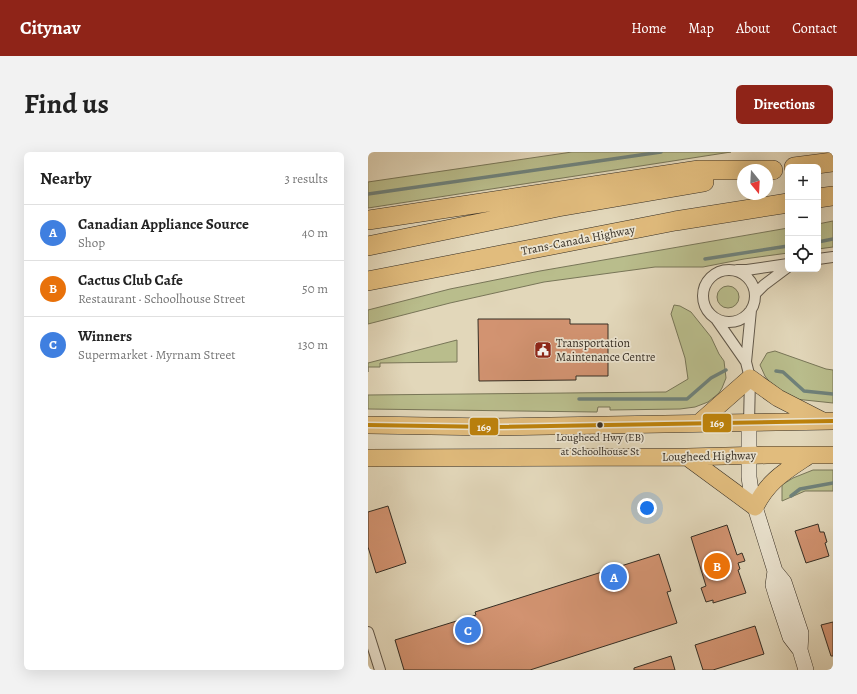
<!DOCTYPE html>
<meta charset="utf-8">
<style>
:root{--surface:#fff;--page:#f2f2f2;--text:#222;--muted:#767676;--line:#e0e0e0;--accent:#8f2418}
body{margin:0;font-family:Alegreya,serif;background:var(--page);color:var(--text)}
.controls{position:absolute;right:12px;top:12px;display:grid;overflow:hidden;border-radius:6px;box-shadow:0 4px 16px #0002}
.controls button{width:36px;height:36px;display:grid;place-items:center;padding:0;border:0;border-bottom:1px solid var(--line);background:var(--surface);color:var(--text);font:20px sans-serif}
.compass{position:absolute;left:369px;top:12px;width:36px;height:36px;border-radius:50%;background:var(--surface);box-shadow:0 4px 16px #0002;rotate:162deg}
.you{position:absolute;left:279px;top:356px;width:14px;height:14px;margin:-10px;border:3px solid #fff;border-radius:50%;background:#1a73e8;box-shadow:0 0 0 6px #1a73e833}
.badge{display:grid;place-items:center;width:26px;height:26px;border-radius:50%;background:var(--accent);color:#fff;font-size:13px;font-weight:700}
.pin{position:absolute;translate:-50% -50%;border:2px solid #fff;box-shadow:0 1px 4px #0006}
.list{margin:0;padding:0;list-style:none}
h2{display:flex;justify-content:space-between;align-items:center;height:52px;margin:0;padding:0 16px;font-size:17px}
h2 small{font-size:13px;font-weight:400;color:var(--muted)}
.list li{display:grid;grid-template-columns:26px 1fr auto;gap:12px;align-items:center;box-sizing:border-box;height:56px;padding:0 16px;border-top:1px solid var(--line)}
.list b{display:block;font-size:15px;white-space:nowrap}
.list p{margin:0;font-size:13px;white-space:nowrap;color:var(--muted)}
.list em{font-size:13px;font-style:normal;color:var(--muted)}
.icon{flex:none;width:22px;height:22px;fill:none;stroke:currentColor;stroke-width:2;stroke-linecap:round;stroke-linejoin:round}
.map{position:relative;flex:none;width:465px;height:518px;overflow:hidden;border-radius:6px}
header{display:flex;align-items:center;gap:24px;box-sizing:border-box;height:56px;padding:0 20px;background:var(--accent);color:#fff}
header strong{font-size:19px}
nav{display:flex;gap:22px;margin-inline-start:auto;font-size:14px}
.intro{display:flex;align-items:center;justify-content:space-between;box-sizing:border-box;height:96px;padding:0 24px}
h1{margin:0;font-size:28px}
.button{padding:10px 18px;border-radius:6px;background:var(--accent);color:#fff;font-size:14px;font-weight:700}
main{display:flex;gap:24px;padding:0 24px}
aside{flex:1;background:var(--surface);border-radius:6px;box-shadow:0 4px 16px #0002}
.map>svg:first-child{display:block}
.green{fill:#b9bd8c;stroke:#787658}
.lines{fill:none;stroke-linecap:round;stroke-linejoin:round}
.stream{stroke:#6f817a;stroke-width:3.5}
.building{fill:#d29371;stroke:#362e24}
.street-casing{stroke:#61584a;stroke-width:12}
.secondary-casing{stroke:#362e24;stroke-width:16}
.primary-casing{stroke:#362e24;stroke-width:18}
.highway-casing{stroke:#362e24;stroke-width:20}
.street{stroke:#ece5d2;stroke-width:10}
.secondary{stroke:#ece5d2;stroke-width:15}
.primary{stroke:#e1bc7d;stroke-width:17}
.highway{stroke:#e1bc7d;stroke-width:19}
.bus-1-casing{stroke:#ece5d2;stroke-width:7}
.bus-1{stroke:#bd820b;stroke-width:4}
.bus-dot{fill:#362e24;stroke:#ece5d2;stroke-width:1.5}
.labels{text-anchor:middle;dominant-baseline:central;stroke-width:3.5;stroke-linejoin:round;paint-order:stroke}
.bus-label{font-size:11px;fill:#362e24;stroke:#ece5d2}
.street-label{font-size:12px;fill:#362e24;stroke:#ece5d2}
.poi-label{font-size:12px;fill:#362e24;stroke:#ece5d2;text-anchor:start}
.line-badge{stroke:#ece5d2;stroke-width:1.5}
.badge-label{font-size:11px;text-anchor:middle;font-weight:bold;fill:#fff}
</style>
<header>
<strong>Citynav</strong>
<nav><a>Home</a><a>Map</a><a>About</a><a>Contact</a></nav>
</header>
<div class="intro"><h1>Find us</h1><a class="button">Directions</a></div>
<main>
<aside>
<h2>Nearby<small>3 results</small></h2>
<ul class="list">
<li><span class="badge" style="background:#3f7fe0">A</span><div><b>Canadian Appliance Source</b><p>Shop</p></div><em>40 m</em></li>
<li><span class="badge" style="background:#e8710a">B</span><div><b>Cactus Club Cafe</b><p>Restaurant · Schoolhouse Street</p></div><em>50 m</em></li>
<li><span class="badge" style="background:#3f7fe0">C</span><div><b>Winners</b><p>Supermarket · Myrnam Street</p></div><em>130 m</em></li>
</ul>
</aside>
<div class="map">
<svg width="465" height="518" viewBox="0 0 465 518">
<rect width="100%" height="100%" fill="#e2d7ba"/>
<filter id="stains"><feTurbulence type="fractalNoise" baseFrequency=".005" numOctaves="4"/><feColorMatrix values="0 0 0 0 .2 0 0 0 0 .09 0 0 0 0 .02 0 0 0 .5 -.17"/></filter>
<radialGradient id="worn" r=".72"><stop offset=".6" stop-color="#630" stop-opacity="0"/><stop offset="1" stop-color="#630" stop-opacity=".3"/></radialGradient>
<path class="green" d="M204 0H363L0 56V30Z
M465 69V95L450 97V72Z
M420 76V101L376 107 335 115H287L176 130 82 151 0 172V158L82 137 172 119Z
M349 145a11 11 0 1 1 22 0a11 11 0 1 1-22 0Z
M306 153 312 154 323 160 343 185 351 202 356 209 358 226 354 236 351 241 340 250 327 255 312 257 242 258V255H230L229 260H228L0 257V243L298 240 320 227 317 206 303 162Z
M89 188V210L12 211V215H0V220V211Z
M407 199 458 217 465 218V251L427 247 403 232 397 224 392 213 399 201Z
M445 318H465V339H437L414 349V333L425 326Z"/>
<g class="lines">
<path class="stream" d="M0 42 293 0
M450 90 465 87
M337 107 420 94
M408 219 415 220 436 239 465 242
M211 247H319L343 226 358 218
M423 344 432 337 465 331"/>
</g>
<path class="building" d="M110 167H202V172H240V224H208V228L111 229Z
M20 354 38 411 8 421 0 395V360Z
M450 372 452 380H456L459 390 457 391 461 404 438 411 427 379Z
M359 373 369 403 374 401 377 409 370 411 372 417 370 418 378 441 345 451V448L338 450 333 436 338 434 323 385Z
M291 402 303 439 299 440 309 471 162 518H36L27 488 108 463 107 460Z
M465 470V504H463L453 473Z
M387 474 396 502 345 518H335L327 493Z
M303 504 307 518H266V516Z"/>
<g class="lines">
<defs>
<path id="street" d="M450 107 465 105
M369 118H379L420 112
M335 144a26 26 0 1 1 52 0a26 26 0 1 1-52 0Z
M387 142 396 133 420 115
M348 167 378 210
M381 271 382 226 378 210 383 158
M0 480 12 518"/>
<path id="secondary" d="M381 271V325L383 339 387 355 407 419 405 433 409 446 422 485 432 498
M407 419 416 430 433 481 432 498 438 518"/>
<path id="primary" d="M332 270 382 226 410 246 453 268
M0 273 124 275 465 269
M319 305 387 355C400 329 416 320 440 304
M0 306 319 305 399 303H465"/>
<path id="highway" d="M426 15 465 10
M450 46 465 44
M0 68 331 18H405
M0 94 190 55 336 30
M0 129 307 69 420 51"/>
</defs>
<use href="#street" class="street-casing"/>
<use href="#secondary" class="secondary-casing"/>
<use href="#primary" class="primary-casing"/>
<use href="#highway" class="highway-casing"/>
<use href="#street" class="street"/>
<use href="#secondary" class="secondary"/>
<use href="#primary" class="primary"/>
<use href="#highway" class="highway"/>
<defs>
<path id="bus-1" d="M0 273 124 275 465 269"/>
</defs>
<use href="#bus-1" class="bus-1-casing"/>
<use href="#bus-1" class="bus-1"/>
</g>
<defs>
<symbol id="civic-square" viewBox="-11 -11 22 22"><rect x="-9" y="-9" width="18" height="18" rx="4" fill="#8f2418" stroke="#ece5d2"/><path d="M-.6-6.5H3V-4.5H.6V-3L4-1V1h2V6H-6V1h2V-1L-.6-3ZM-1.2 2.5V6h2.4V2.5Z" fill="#fff"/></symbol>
</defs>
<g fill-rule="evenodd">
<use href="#civic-square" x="165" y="188" width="20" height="20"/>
</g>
<circle class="bus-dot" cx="232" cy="273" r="3.5"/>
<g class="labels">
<g class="bus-label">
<text x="232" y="285">Lougheed Hwy (EB)<tspan x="232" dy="14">at Schoolhouse St</tspan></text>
</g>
<g class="street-label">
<text transform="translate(210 88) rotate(-11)">Trans-Canada Highway</text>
<text transform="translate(341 304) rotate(-1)">Lougheed Highway</text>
</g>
<g class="poi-label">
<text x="188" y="191">Transportation<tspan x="188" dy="14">Maintenance Centre</tspan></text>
</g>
</g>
<g class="line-badge">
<rect x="334" y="261" width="30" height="20" rx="4" fill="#bd820b"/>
<rect x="101" y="265" width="30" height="19" rx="4" fill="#bd820b"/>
</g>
<g class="badge-label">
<text x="349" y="275">169</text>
<text x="116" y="279">169</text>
</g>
<rect width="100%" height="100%" filter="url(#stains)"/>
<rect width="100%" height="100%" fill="url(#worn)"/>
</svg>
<div class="controls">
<button>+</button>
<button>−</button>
<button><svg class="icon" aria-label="locate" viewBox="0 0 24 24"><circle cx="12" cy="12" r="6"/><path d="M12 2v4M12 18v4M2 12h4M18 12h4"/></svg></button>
</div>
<svg class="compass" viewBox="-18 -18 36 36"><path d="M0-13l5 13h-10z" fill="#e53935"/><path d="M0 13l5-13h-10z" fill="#767676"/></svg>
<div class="you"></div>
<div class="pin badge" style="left:246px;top:425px;background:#3f7fe0">A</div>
<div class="pin badge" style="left:349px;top:414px;background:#e8710a">B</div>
<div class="pin badge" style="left:100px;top:478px;background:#3f7fe0">C</div>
</div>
</main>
